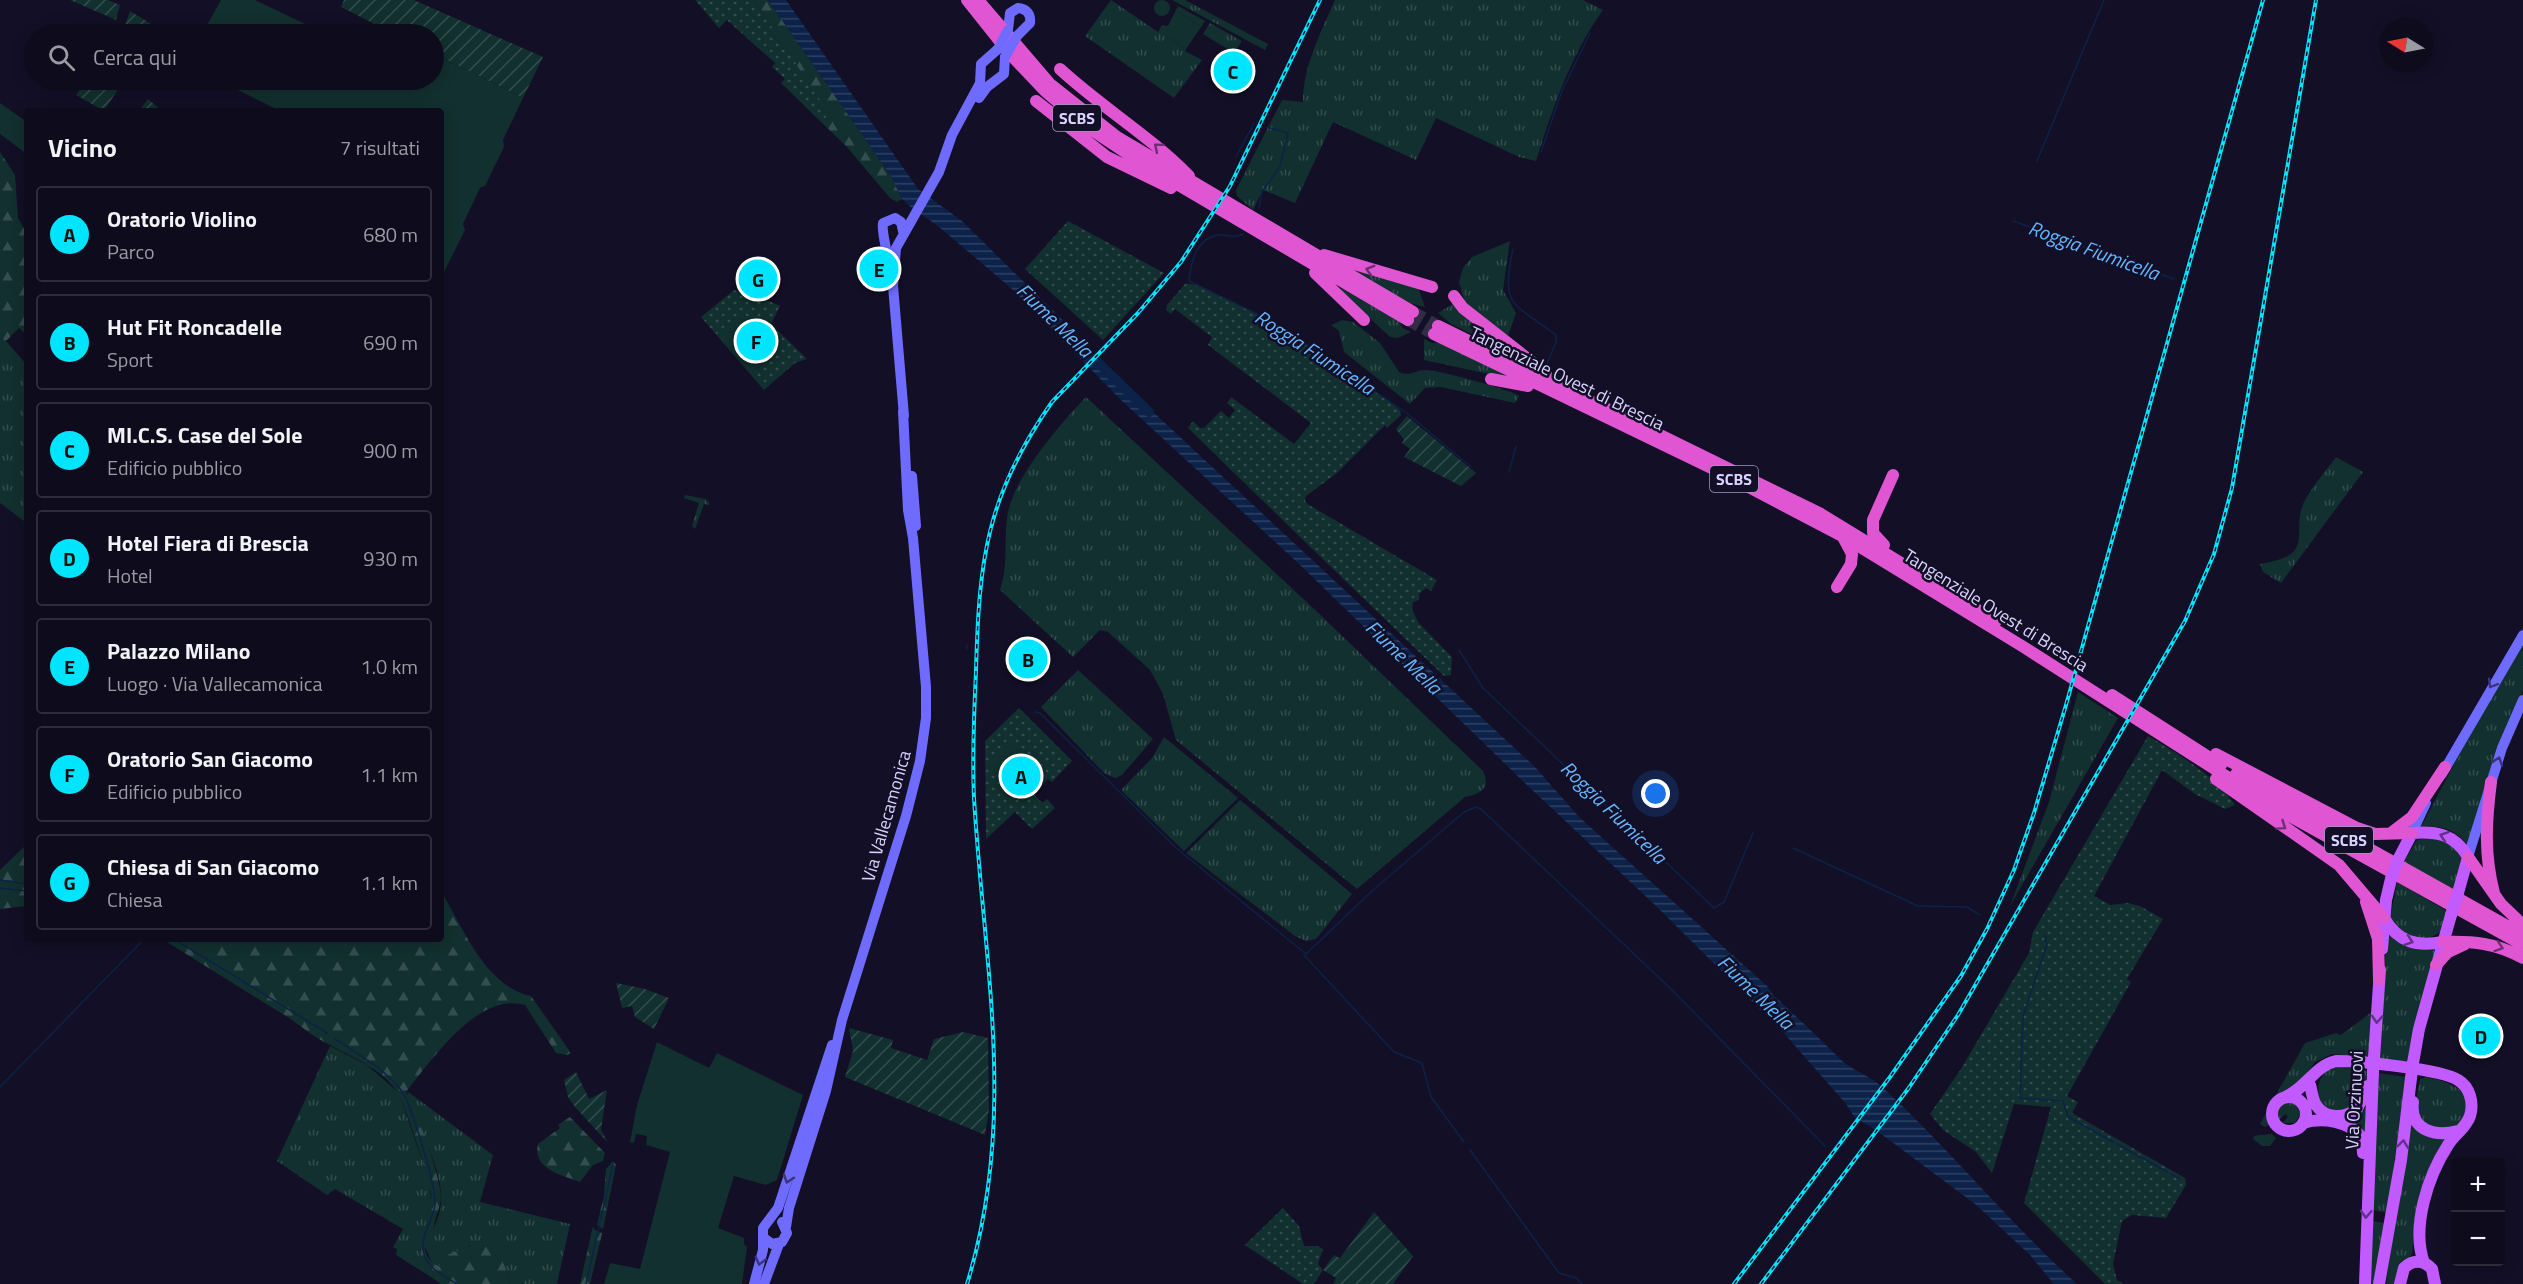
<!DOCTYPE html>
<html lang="it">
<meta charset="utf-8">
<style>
:root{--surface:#0e0b1c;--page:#1c1929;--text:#f1f3f6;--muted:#9b9ba3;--line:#2e2b3b;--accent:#00e5ff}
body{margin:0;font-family:"Titillium Web",sans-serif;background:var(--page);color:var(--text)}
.controls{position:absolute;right:18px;bottom:18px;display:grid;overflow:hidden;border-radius:6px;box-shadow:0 3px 15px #0003}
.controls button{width:54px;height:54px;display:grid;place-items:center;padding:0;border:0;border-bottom:2px solid var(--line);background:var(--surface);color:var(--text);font:30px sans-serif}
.compass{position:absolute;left:2379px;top:18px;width:54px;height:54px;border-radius:50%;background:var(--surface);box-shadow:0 3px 15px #0003;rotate:280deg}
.you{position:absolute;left:1656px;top:794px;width:21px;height:21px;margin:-15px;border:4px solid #fff;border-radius:50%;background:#1a73e8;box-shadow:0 0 0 9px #1a73e833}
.badge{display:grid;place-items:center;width:39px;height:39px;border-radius:50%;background:var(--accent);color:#111;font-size:20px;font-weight:700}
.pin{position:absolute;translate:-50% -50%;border:3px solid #fff;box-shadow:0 2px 6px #0006}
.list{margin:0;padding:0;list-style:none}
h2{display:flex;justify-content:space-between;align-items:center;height:78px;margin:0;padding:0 24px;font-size:26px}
h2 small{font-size:20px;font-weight:400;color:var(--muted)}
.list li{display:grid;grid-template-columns:39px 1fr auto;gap:18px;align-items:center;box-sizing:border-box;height:96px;margin:0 12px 12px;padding:0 12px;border:2px solid var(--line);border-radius:6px}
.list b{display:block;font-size:22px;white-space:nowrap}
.list p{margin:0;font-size:20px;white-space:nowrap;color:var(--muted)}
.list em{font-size:20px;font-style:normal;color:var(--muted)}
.icon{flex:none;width:33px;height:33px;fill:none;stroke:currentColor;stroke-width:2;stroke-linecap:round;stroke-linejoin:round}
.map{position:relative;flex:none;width:2523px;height:1284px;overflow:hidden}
.search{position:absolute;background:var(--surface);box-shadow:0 3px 15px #0003;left:24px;top:24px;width:420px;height:66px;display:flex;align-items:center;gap:15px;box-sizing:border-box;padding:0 21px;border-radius:33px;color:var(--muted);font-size:22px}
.panel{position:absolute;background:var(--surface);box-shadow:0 3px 15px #0003;left:24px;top:108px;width:420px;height:834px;border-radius:6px}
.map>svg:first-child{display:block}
.grass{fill:url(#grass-tufts)}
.forest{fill:url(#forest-firs)}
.park{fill:url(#park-dots)}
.garden{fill:url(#garden-furrows)}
.pitch{fill:#12302f}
.water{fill:url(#water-rules)}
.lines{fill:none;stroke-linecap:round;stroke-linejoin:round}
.stream{stroke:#0c2248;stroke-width:1.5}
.river{stroke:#0c2248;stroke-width:10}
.trunk-tunnel{stroke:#312d47;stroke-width:12;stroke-dasharray:12 6;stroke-linecap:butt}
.secondary{stroke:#6f6bff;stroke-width:10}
.primary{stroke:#c25bff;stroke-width:12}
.trunk{stroke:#e055d1;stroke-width:12}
.rail-casing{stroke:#00e5ff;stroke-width:4}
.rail{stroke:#130f26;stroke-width:1.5;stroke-dasharray:4.5;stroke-linecap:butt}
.secondary-bridge{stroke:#6f6bff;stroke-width:10}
.primary-bridge{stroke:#c25bff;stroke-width:12}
.oneway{stroke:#6f2e73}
.oneway2{stroke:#38347d}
.oneway3{stroke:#623188}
.labels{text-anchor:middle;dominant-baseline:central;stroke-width:5;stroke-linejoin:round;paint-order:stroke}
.shield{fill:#130f26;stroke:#9e99be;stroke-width:1.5}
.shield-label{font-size:16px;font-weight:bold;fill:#d9d4ff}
.street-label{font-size:18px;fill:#d9d4ff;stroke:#130f26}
.water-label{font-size:20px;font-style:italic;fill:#62b6ff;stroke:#130f26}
</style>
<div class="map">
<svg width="2523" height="1284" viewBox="0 0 2523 1284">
<defs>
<pattern id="grass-tufts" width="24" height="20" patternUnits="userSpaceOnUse" patternTransform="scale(1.5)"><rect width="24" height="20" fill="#12302f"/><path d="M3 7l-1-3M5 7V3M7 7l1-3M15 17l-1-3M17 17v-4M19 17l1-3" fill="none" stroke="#344d4e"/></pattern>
<pattern id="forest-firs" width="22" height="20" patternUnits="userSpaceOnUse" patternTransform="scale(1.5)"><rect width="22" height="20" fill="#12302f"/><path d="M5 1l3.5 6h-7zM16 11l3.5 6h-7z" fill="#344d4e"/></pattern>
<pattern id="park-dots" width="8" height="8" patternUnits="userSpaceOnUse" patternTransform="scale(1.5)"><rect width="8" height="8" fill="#12302f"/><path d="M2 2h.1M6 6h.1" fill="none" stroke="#344d4e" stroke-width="1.8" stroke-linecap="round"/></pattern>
<pattern id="garden-furrows" width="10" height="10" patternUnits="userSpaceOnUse" patternTransform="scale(1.5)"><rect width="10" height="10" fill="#12302f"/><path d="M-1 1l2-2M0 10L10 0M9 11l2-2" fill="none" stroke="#344d4e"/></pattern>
<pattern id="water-rules" width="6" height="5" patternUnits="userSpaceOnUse" patternTransform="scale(1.5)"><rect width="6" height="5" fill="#0c2248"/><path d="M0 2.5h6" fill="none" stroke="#2f4163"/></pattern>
</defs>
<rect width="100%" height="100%" fill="#130f26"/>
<path class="grass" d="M1111 0 1158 32 1162 25 1168 26 1178 6 1205 21 1201 27 1177 11 1193 38 1164 34 1186 49 1185 51 1202 60 1174 98 1085 36Z
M1172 0H1185L1268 44 1265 50Z
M1335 0H1583L1603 10C1570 56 1553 108 1536 161L1519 157 1436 118 1416 160 1333 122 1295 203 1263 190 1253 210 1237 196 1236 190 1282 100 1303 102C1303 66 1321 32 1335 0Z
M1210 23 1242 41 1234 53 1203 34Z
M1510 241 1503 290 1516 313 1508 336 1465 302 1459 282 1463 268 1472 257Z
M1349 269 1418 287 1425 307 1409 303Z
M1341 288 1399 321 1403 328 1411 332 1398 338 1390 337 1340 290Z
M1456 302 1523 359 1451 324 1438 313Z
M1342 320 1353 322 1380 343 1399 372C1410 377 1415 370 1426 370 1438 370 1512 390 1519 396L1515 403 1441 387 1425 388 1410 404 1344 352 1339 331 1331 325Z
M0 338 6 341 27 365V533L24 521 0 503Z
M1424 339 1432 343 1441 342 1512 379 1424 360Z
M1086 397 1311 606 1483 771C1491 788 1481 794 1465 797L1357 889 1176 740 1163 694 1150 670 1108 632 1100 630 1073 657 1000 590C1009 565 1003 538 1008 512 1016 475 1060 424 1086 397Z
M2336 457 2363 472 2281 583 2263 572 2260 564C2320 554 2288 534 2305 500 2313 485 2326 471 2336 457Z
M685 495 706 499 709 503V505L704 504 695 529 692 526 699 503 684 498Z
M2523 641V690L2506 728 2468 846C2457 829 2440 825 2421 827L2497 683Z
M1078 670 1153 739 1122 775 1115 778 1104 773 1041 707Z
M2078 692 2118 718 2010 906 2049 802Z
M1164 737 1238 798 1184 851 1121 790 1152 758Z
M1240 800 1352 894 1316 939 1306 941 1295 936 1186 853Z
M2426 837 2451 843 2461 858 2453 891 2403 864 2416 841Z
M2397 882 2447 911 2441 932 2427 939 2402 934 2390 919Z
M2387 934 2406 946 2436 949 2408 1063 2378 1058Z
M2373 1011 2369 1057 2332 1054 2315 1062 2304 1078 2274 1101 2269 1110 2270 1124 2265 1127 2260 1124 2305 1043 2336 1033 2341 1035Z
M330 1046 367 1065 399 1093 430 1184 431 1204 420 1250 434 1273 431 1277 396 1255 397 1249 393 1247 403 1229 335 1189 327 1195 277 1161Z
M2342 1067 2367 1071 2363 1094 2357 1106 2332 1112 2319 1101C2316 1083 2321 1067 2342 1067Z
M2377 1073 2406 1077 2387 1213 2373 1210Z
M2426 1077C2455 1082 2485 1098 2455 1127L2429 1130 2415 1108 2420 1079Z
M407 1091 493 1155 480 1202 570 1224 557 1284H509L511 1281 503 1262 470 1245C458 1253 448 1255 439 1266L432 1263 425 1247C430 1234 437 1225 440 1210 448 1170 414 1128 407 1091Z
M2290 1102 2298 1106 2300 1115 2295 1123H2282L2288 1117 2285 1114 2279 1120 2277 1111 2281 1105Z
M2366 1107 2365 1137 2343 1122 2359 1116Z
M2410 1114 2447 1137 2416 1215 2412 1253 2397 1284H2386Z
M2272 1134 2276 1138 2270 1146H2262L2253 1139 2254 1136Z
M2371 1221 2386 1223 2375 1284H2368Z"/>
<path class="forest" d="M754 0H768L891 176 902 199 897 202 890 198 847 147 821 122 828 114Z
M0 152 15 175 18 218 27 234V335L19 328 6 341 0 338Z
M27 844V906L0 909V870Z
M441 891C464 929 485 986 531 996L571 1053 567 1055 556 1053 525 1005C478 991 431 1061 406 1092 417 1110 440 1176 441 1196 441 1208 432 1222 434 1233L425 1247C425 1255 431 1264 439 1266L447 1255 477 1243 496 1248 504 1255 503 1262 511 1281 509 1284H441L431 1277 434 1272C404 1243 434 1224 431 1192 430 1182 404 1101 398 1093 384 1070 354 1058 332 1046 316 1039 301 1026 286 1016 245 991 204 965 162 939H441Z
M570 1117 605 1153 603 1161 593 1165 580 1182C561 1175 532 1169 538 1144L560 1128 558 1125Z
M613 1161 616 1165 603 1229 597 1225 604 1196 606 1169Z
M593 1226 595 1230 602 1233 601 1238 590 1284H580Z"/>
<path class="park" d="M695 0H754L829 114 821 122 781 83 785 79 772 67 775 63 727 20 719 28Z
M1068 221 1164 273 1103 340 1025 269Z
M1185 284C1198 282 1212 292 1224 298 1288 328 1344 366 1400 410L1401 415 1387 428 1385 425 1337 473 1306 496 1305 501 1309 505 1437 580 1431 591 1426 588 1419 594V600L1413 602 1412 609 1418 622 1452 657 1451 675 1444 676C1359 594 1273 511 1188 428L1193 421 1200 428H1204L1221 411 1229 418 1235 410 1227 403 1231 397 1294 444 1311 423 1208 345 1212 337 1175 309 1171 314 1166 310 1167 305Z
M734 290 763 298 780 306 771 324 807 359 795 363 764 390 701 317Z
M1019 708 1072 761 1052 782 1048 779 1034 794 1042 803 1047 799 1055 808 1032 829 1015 812 986 839 985 741Z
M2148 736C2176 752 2218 778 2235 805L2225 809 2195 794 2162 770 2094 896 2110 905 2128 903 2140 906 2163 919 2127 979 2131 982 2067 1096 2078 1102 2072 1113 2185 1178 2186 1185 2166 1218 2132 1215 2122 1221 2113 1264 2117 1280 2124 1284H2105L2024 1203 2051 1107 2014 1104 1992 1173 1976 1152 1943 1130 1930 1114 1961 1069 2029 953 2033 932Z
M1283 1208 1299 1226 1304 1246H1318L1323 1249 1318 1264 1323 1270 1314 1284H1303L1245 1245Z"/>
<path class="garden" d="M70 0H108L120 5 116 20Z
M344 0H414L543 57 523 98 434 54V34H394L341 7Z
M130 11 158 28 154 34H129L123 31Z
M87 80H124L104 111 76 95Z
M148 99 162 111H139Z
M1407 416 1476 473 1461 486 1404 457 1410 449 1402 443 1404 440 1396 429Z
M616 983 645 989 669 998 654 1029 635 1017 632 1006 622 1008Z
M849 1028 893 1040 891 1048 927 1060 934 1039 963 1032 988 1038 989 1109 985 1135 845 1077 853 1051Z
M576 1072 589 1099 607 1090 601 1130 608 1143 575 1107 568 1097 564 1080Z
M1374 1212 1413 1256 1393 1284H1333L1336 1278 1323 1270 1334 1255 1340 1258Z"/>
<path class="pitch" d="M221 0H255L326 34H202Z
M1154 8a8 8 0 1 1 16 0a8 8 0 1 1-16 0Z
M1177 11 1201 27 1186 49 1164 34 1172 23 1176 26 1171 21Z
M373 24 394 34H368Z
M434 54 523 98 503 140 504 147 485 186 480 188 463 224 465 230 441 278V111H280L218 80H434Z
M0 103 27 122V148L24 152 0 134Z
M743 312 776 351 751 373 717 333Z
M1008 741 1046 780 1023 802 986 763Z
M657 1042 709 1068 717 1053 803 1095 777 1180 766 1185 734 1176 718 1228 744 1238V1244L747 1247 742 1284H604L610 1263 640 1269 670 1152 646 1145 647 1136 636 1134 634 1143 630 1142 637 1105Z"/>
<path class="water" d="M768 0H786L918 189 962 221 1094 351 1099 366 1136 400 1151 410 1536 768 1579 817 1767 986 1773 995C1796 1016 1818 1037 1839 1058 1851 1070 1869 1075 1881 1086 1950 1149 2008 1222 2077 1284H2054L2030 1255 1975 1204 1873 1128 1855 1118 1846 1104 1782 1031 1655 905 1529 787 1298 563 1121 400 1012 289 938 226 912 208 902 199 891 176Z"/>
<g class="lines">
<path class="stream" d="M1541 152 1562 91 1590 33
M1236 157 1254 123
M2037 161 2104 0
M1259 208 1262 192 1280 166 1288 133 1266 127
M2013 221 2174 279
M1243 234C1233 239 1230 234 1219 235 1196 238 1191 262 1189 281L1274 322 1408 414 1471 467
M1513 249C1500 308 1513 302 1556 335V342L1547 364
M1509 472 1516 446
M967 649V645
M1459 650 1483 688 1714 908 1724 902 1753 833
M1035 712 1040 713 1175 847 1306 954 1372 891 1464 812 1476 807 1481 809 1671 989 1825 1146
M1793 848 1918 906 1967 907 1980 915
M0 880 27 884
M0 888 27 891
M2045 935 2047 944 2023 1017 2020 1098 2063 1101 2068 1117 2180 1179
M174 939 327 1033
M1304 955 1394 1052 1422 1063 1431 1097 1464 1142
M335 1039C357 1053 385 1069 401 1090 412 1106 436 1185 435 1205 433 1221 419 1237 424 1254 428 1269 444 1276 457 1284
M0 1087 144 939
M1470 1150 1559 1273 1576 1278 1582 1284
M586 1284 613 1165"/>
<path class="river" d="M1087 352 1149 412"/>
<path class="trunk-tunnel" d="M1413 312 1438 326
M1408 320 1434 334"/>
<path class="secondary" d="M1008 30 1010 13 1018 8C1027 9 1031 14 1030 23L1017 36
M979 98 987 87 1004 74 1005 57
M889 265C888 254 881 232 883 223L895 218 901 222 903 231
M904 416 893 286 896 248 939 172 952 135 980 83 981 64 998 49
M912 476 916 526
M2442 774 2523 635
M2412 833 2426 803
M2468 857 2502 748 2523 700
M786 1227 789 1208 826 1091 842 1020 906 816 920 761 926 718V687L913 538 908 510 903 411
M764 1238 772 1244 782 1242 787 1233 782 1222
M754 1284 763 1250V1228L778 1208 832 1045
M764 1284 779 1244"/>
<path class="primary" d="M2398 860 2412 833C2436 831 2455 834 2468 857L2458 893
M2384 918C2398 942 2416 947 2443 942
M2382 949 2386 900 2391 879
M2374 1058 2380 970
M2413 1063 2419 1029 2451 915
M2310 1085C2312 1091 2312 1099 2316 1105 2325 1119 2344 1119 2357 1109L2368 1086
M2272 1114a17 17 0 1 1 34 0a17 17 0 1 1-34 0Z
M2285 1097C2306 1089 2314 1066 2336 1061 2359 1061 2441 1069 2458 1080 2470 1087 2474 1103 2470 1116 2466 1128 2454 1135 2448 1145 2428 1176 2411 1227 2424 1263
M2413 1102C2409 1131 2436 1137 2458 1131
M2303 1123C2322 1117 2350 1121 2362 1138L2363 1153
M2365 1284 2373 1072
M2379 1284 2401 1160 2411 1078
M2400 1284 2404 1268C2413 1259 2424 1260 2432 1269L2435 1284"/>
<path class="trunk" d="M967 0 1010 54 1045 91 1086 126 1143 164 1408 320
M978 0 1050 84 1117 137 1413 312
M1060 69C1101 107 1150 136 1189 176
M1036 101 1107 157 1171 188
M1324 255 1432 287
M1315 273 1364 320
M1454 296 1463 308 1546 373
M1438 326 1821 514 1996 621
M1434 334 1722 473 1842 536 2022 646 2279 810 2523 945
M1491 379 1528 386
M1884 545 1873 533V520L1893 475
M1837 587 1851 564 1852 554 1844 539
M2112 695 2221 765
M2216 754 2357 828 2375 834 2412 833
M2236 774 2523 935
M2216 779 2339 865 2384 918
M2491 782C2486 821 2484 855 2494 893
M2391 833 2412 817 2445 767
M2468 857 2501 904 2523 925
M2366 902 2378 939 2379 980
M2443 942C2473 941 2496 943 2523 958
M2436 965 2448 952 2465 944"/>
<defs>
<path id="rail" d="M967 1284C1018 1118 984 966 974 798 972 756 974 713 976 671 979 560 986 496 1052 402L1138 313 1181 262 1230 186 1320 0
M1734 1284 1890 1077 1961 976 1987 929 2014 870 2034 813 2066 705 2263 0
M1761 1284 1908 1089 1958 1015 2185 621 2214 554 2232 488 2316 0"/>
</defs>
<use href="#rail" class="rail-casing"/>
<use href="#rail" class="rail"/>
<path class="secondary-bridge" d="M998 49 1008 30
M1005 57 1017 36"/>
<path class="primary-bridge" d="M2391 879 2398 860
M2451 915 2458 893
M2373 1072 2374 1058
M2411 1078 2413 1063"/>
</g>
<defs><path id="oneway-chevron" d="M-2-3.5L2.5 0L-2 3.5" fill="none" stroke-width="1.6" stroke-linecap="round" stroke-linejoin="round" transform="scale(1.5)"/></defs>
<g class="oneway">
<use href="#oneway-chevron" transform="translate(1158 147) rotate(-140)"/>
<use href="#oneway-chevron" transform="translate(1370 270) rotate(-164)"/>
<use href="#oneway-chevron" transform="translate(2282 826) rotate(34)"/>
<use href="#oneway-chevron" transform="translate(2499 947) rotate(18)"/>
</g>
<g class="oneway2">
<use href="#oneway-chevron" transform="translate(2492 684) rotate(121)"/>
<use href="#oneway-chevron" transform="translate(2498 761) rotate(-71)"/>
<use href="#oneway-chevron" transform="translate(788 1179) rotate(108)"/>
<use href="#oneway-chevron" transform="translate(760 1261) rotate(104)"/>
</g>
<g class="oneway3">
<use href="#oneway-chevron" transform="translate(2444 836) rotate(-161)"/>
<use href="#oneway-chevron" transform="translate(2409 941) rotate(19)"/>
<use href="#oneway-chevron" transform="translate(2377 1019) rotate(94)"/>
<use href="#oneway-chevron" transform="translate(2403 1144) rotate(-83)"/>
<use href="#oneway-chevron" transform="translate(2366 1214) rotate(93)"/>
</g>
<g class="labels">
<g class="shield">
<rect x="1053" y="105" width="48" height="26" rx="4.5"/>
<rect x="1710" y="466" width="48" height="26" rx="4.5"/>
<rect x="2325" y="827" width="48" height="26" rx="4.5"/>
</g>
<g class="shield-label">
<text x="1077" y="118">SCBS</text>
<text x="1734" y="479">SCBS</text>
<text x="2349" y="840">SCBS</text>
</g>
<g class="street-label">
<text transform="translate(1567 378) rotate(26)">Tangenziale Ovest di Brescia</text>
<text transform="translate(1996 610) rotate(32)">Tangenziale Ovest di Brescia</text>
<text transform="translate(886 816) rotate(-74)">Via Vallecamonica</text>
<text transform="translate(2354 1100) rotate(-87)">Via Orzinuovi</text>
</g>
<g class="water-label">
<text transform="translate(2094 250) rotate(20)">Roggia Fiumicella</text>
<text transform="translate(1055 320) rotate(44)">Fiume Mella</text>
<text transform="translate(1315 352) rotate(33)">Roggia Fiumicella</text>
<text transform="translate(1404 657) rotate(44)">Fiume Mella</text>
<text transform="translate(1614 812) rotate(44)">Roggia Fiumicella</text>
<text transform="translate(1756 992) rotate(44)">Fiume Mella</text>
</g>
</g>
</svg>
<div class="controls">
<button>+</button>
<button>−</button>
</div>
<svg class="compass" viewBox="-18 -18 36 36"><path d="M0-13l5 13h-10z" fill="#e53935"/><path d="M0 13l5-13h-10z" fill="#9b9ba3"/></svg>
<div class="you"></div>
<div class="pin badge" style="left:1021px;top:776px">A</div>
<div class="pin badge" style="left:1028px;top:659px">B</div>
<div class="pin badge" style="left:1233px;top:71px">C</div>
<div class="pin badge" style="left:2481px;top:1036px">D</div>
<div class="pin badge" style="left:879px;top:269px">E</div>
<div class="pin badge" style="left:756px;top:341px">F</div>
<div class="pin badge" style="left:758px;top:279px">G</div>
<div class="search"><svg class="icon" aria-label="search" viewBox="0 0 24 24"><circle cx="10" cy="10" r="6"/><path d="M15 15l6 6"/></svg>Cerca qui</div>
<section class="panel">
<h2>Vicino<small>7 risultati</small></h2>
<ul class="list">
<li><span class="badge">A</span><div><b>Oratorio Violino</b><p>Parco</p></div><em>680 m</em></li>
<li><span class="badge">B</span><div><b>Hut Fit Roncadelle</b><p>Sport</p></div><em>690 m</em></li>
<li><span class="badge">C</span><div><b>MI.C.S. Case del Sole</b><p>Edificio pubblico</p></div><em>900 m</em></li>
<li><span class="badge">D</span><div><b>Hotel Fiera di Brescia</b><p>Hotel</p></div><em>930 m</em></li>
<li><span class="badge">E</span><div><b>Palazzo Milano</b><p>Luogo · Via Vallecamonica</p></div><em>1.0 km</em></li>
<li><span class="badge">F</span><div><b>Oratorio San Giacomo</b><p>Edificio pubblico</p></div><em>1.1 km</em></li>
<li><span class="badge">G</span><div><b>Chiesa di San Giacomo</b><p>Chiesa</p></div><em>1.1 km</em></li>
</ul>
</section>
</div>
